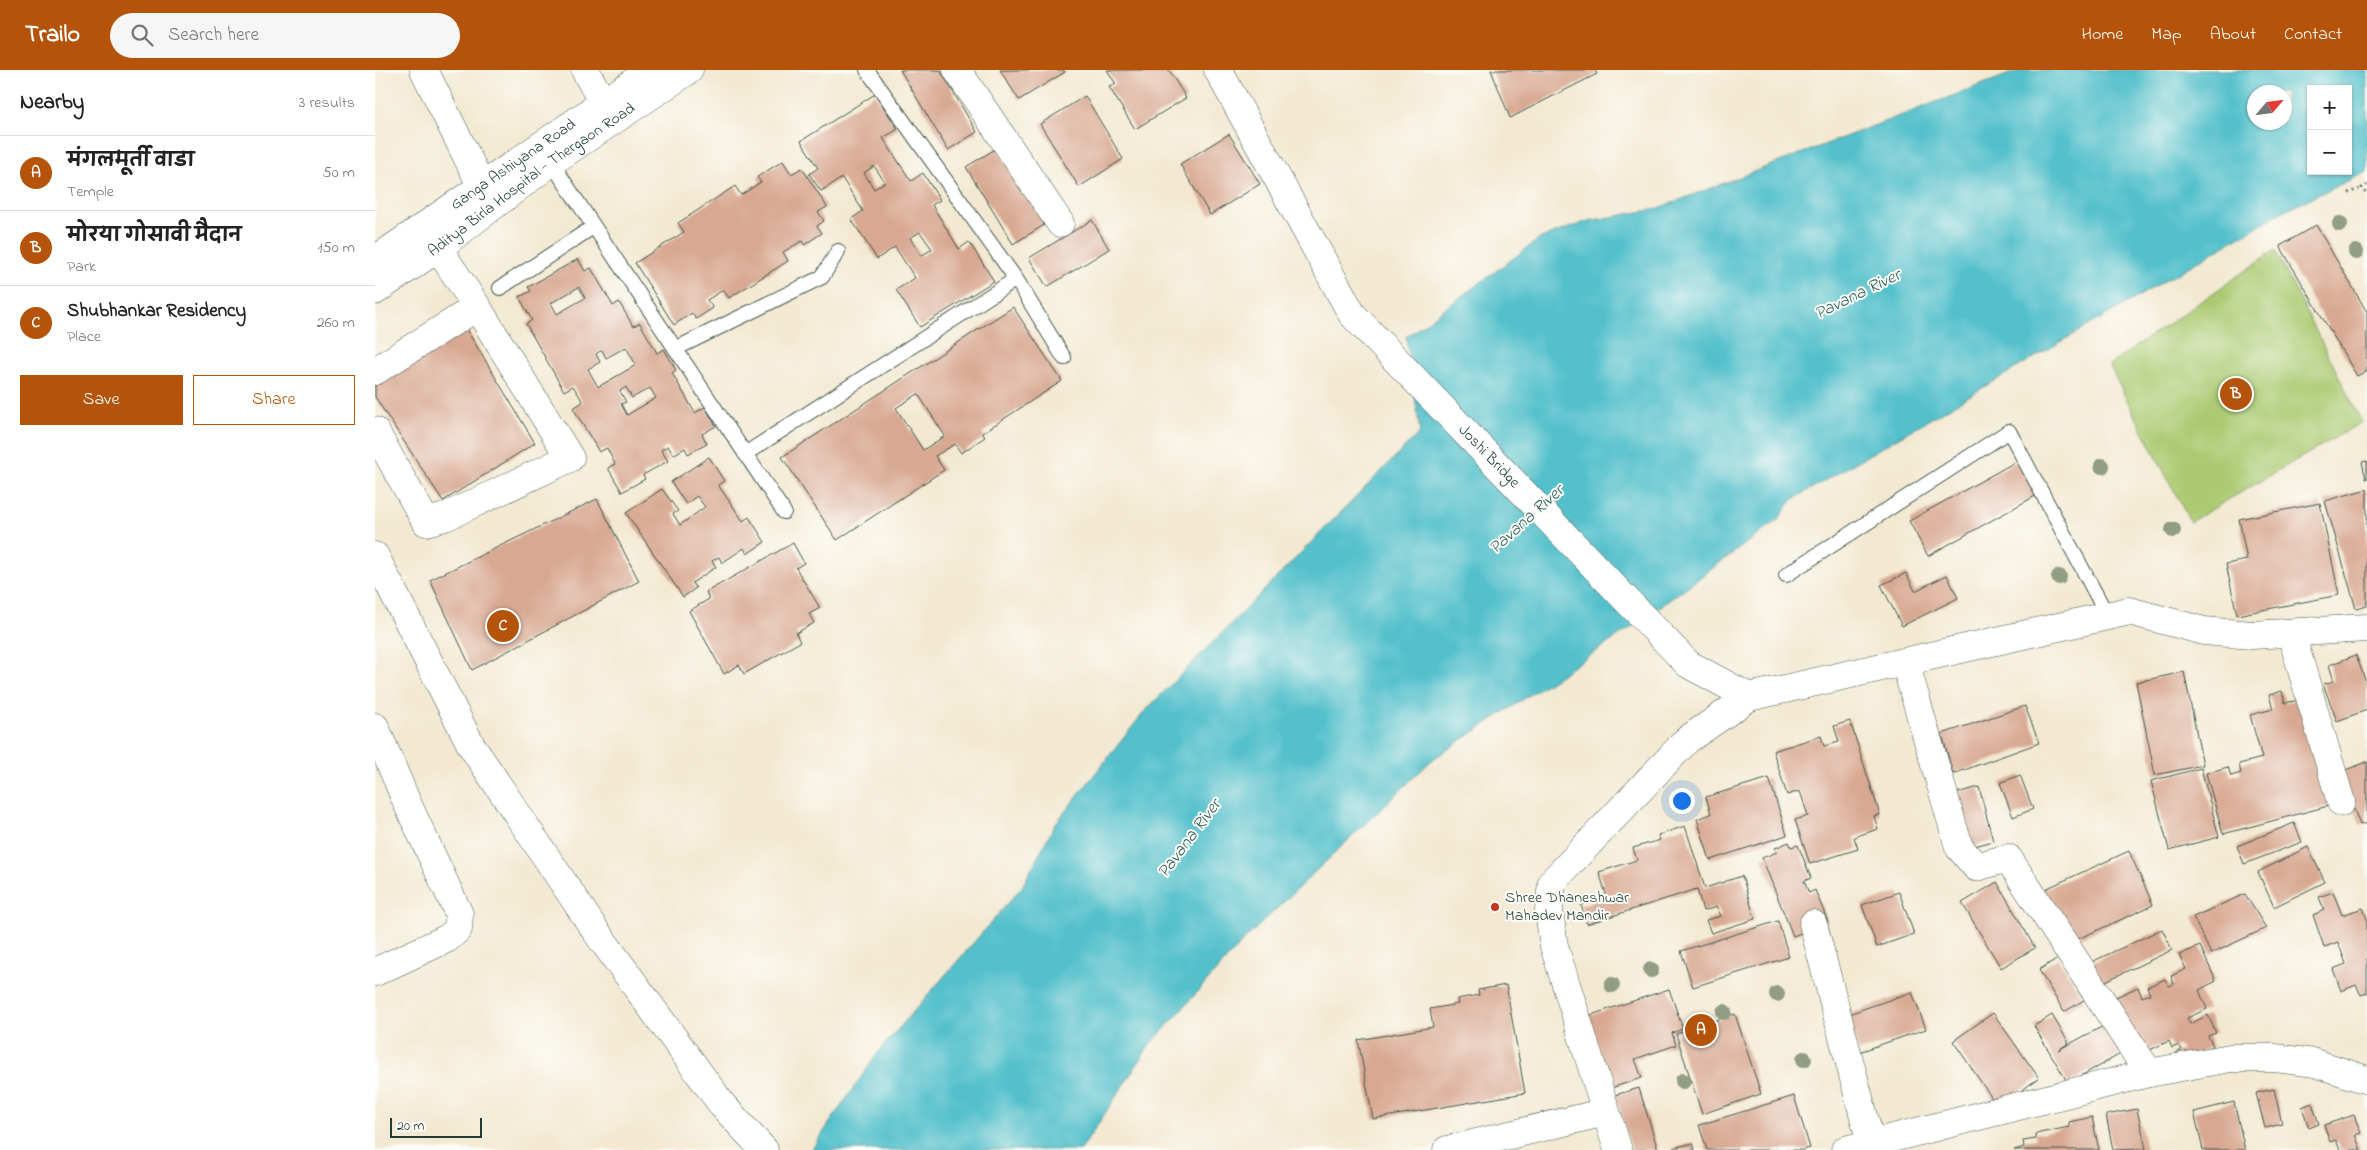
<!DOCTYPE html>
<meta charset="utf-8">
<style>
:root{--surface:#fff;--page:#f6f6f6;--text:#222;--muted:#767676;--line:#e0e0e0;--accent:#b45309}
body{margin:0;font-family:"Indie Flower","Playpen Sans Deva",sans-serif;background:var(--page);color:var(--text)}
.controls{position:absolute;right:15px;top:15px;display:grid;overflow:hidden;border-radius:0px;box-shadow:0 1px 4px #0004}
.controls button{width:45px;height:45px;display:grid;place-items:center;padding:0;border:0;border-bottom:1px solid var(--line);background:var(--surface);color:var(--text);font:25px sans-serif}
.compass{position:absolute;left:1872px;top:15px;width:45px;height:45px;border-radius:50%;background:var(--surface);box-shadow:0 1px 4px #0004;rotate:62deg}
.scale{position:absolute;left:15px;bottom:12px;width:92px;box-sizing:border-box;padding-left:5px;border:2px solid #1f3d34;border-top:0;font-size:14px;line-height:18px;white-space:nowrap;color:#1f3d34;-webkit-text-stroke:4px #fdfcf7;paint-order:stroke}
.you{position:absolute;left:1306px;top:730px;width:18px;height:18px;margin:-12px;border:4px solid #fff;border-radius:50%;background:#1a73e8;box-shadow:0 0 0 8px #1a73e833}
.badge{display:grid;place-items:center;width:32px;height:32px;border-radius:50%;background:var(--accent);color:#fff;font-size:16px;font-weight:700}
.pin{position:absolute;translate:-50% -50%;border:2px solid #fff;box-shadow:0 1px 5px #0006}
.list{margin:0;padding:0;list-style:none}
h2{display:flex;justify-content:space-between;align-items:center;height:65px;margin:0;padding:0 20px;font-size:21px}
h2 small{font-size:16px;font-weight:400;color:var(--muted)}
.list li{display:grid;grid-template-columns:32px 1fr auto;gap:15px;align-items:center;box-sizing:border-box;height:75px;padding:0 20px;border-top:1px solid var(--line)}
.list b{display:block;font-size:19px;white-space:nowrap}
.list p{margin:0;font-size:16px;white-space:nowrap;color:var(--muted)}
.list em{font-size:16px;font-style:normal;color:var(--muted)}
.actions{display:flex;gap:10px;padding:15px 20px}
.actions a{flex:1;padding:11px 0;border:1px solid var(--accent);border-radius:0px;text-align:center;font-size:18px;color:var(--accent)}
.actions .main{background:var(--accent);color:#fff}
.icon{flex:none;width:28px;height:28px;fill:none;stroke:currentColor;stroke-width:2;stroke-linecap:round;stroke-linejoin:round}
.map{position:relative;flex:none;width:1992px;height:1080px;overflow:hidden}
header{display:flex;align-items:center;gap:30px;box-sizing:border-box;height:70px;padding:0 25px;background:var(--accent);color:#fff}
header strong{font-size:24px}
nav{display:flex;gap:28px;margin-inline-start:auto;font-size:18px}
.search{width:350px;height:45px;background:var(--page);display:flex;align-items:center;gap:12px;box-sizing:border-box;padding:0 18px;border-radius:28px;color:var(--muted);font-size:19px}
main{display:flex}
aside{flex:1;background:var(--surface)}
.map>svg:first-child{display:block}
.green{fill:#abca72;stroke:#658453}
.water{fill:#53c0cb;stroke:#397e80;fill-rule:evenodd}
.building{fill:#d8a892;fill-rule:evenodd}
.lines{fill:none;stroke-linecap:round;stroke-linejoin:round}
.lane-casing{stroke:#3f574c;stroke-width:16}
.street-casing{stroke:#3f574c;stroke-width:29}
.path{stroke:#3f574c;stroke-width:3;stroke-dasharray:1 4;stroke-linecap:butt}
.lane{stroke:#fff;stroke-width:14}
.street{stroke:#fff;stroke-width:28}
.tree{fill:#929e84}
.poi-dot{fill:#c8321e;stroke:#fdfcf7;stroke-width:2}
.labels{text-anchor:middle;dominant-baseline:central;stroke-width:4;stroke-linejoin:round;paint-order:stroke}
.street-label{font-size:16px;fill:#1f3d34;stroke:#fdfcf7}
.poi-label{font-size:16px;fill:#1f3d34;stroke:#fdfcf7;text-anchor:start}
.water-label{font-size:18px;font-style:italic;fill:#2f6461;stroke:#fdfcf7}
</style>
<header>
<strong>Trailo</strong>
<div class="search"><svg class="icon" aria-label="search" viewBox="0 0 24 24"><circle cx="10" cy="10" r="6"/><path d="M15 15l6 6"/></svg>Search here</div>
<nav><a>Home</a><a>Map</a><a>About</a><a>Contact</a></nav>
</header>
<main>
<aside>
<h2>Nearby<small>3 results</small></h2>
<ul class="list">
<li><span class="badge">A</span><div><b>मंगलमूर्ती वाडा</b><p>Temple</p></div><em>50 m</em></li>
<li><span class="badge">B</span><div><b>मोरया गोसावी मैदान</b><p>Park</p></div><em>150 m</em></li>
<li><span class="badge">C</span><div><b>Shubhankar Residency</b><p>Place</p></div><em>260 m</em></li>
</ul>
<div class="actions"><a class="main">Save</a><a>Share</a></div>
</aside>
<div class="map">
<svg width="1992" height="1080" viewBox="0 0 1992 1080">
<rect width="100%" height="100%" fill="#fdfcf7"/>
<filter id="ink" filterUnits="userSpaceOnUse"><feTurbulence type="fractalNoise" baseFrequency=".02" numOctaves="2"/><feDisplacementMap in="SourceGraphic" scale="10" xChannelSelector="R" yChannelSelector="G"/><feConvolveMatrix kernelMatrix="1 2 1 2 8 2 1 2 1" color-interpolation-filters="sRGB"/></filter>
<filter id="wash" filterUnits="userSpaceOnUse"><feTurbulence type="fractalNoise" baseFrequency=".0096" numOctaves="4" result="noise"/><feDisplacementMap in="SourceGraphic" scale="20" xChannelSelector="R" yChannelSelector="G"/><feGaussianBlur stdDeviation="1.12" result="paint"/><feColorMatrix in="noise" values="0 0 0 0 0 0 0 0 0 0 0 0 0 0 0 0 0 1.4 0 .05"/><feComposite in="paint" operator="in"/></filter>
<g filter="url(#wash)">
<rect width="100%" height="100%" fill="#f3e9d2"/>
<path class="green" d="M1900 180 1987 352 1815 452 1734 295Z"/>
<path class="water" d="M1645 0H1992V102L1912 139 1417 430 1403 450 1256 558 1058 689 871 868 774 976 706 1080H436L505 980 647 817 680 754 770 641 1045 362 1031 267 1166 168 1213 151 1281 139ZM1936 19H1973V101H1936ZM1880 22H1910V52H1880Z"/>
<g id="blocks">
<path class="building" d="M525 0H565L602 62 573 80Z
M625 0H688L690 2 644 30Z
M732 0H794L811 28 760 59 734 17 741 14Z
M1116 0H1220L1222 4 1135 48Z
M500 24 523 59 508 68 536 111 548 103 565 130 557 135 584 179 594 172 619 211 545 257 521 220 540 208 520 177 502 189 476 149 488 141 467 108 446 121 434 104 443 98 426 71ZM499 96 510 112 499 119 489 103ZM545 162 557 179 546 186 535 168Z
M710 26 748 89 704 117 665 54Z
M854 64 885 114 835 145 805 94Z
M622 78 669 155 638 174 591 97Z
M408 91 416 104 427 98 452 137 443 142 449 151 442 156 447 163 429 175 427 171 408 182 413 191 354 228 348 220 332 230 338 238 321 249 317 243 299 255 260 193 309 162 303 153 360 116 366 125 386 112 382 107Z
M717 150 734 179 672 217 654 188Z
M1941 155 1992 242V301L1982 306 1905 176Z
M203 189 210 201 216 198 238 236 244 232 258 256 265 253 282 283 289 279 301 300 297 303 320 343 330 337 341 356 327 364 332 374 313 384 310 378 298 385 293 376 286 380 293 391 268 405 270 409 247 422 233 398 240 394 232 378 224 382 198 338 208 332 198 316 189 321 151 254 157 250 144 227 156 221 153 217ZM204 217 210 228 182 244 176 233ZM251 277 261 295 223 317 213 299 225 292 221 284 227 280 231 288ZM251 317 257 328 275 318 281 328 252 345 246 334 251 332 245 321Z
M638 237 687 311 607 363 610 367 586 383 580 374 560 386 569 400 462 470 407 387ZM543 324 570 366 548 380 521 338Z
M90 257 160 373 68 431 0 327V311Z
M334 387 349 411 343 415 368 451 374 447 390 472 372 484 369 478 347 493 344 487 337 491 341 497 317 513 321 518 308 527 251 443 287 419 303 441 298 444 305 455 330 437 322 426 311 434 296 412Z
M1642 391 1662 425 1553 486 1534 451Z
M1992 391V409H1991L1987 392Z
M1992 419V536L1981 539 1950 431Z
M222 429 264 511 97 600 55 510Z
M1945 433 1964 525 1862 545 1851 494 1872 490 1864 449Z
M418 473 429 493 421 498 445 538 434 544 439 553 421 563 425 572 369 604 364 595 349 604 314 541 334 529 331 522Z
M1531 503 1540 521 1572 505 1583 528 1527 556 1506 515Z
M1981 585 1992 615V640L1962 651 1948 614 1959 611 1954 595Z
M1809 602 1828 695 1780 705 1761 612Z
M1907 621 1910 633 1928 629 1957 735 1848 764 1831 703 1853 697 1856 706 1866 703 1864 694 1887 688 1875 645 1898 639 1894 625Z
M1650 636 1664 673 1578 704 1567 664Z
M1475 651 1505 745 1499 746 1503 759 1479 767 1483 779 1435 794 1420 750 1433 746 1425 721 1412 725 1398 681 1446 666 1449 676 1464 672 1459 656Z
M1992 692V753L1985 755 1965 702Z
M1826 698 1844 767 1794 780 1776 711Z
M1645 705 1658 739 1638 747 1625 713Z
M1394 708 1412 765 1335 790 1322 749 1336 744 1331 727Z
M1604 717 1618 771 1592 778 1578 724Z
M1919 753 1927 772 1869 794 1862 776Z
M1310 756 1330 818 1367 806 1380 849 1336 863 1331 850 1346 846 1342 837 1328 841 1322 819 1212 854 1206 835 1232 827 1224 802 1262 790 1258 778 1285 770 1283 765Z
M1414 772 1416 777 1423 775 1436 808 1429 811 1434 823 1440 820 1453 852 1418 866 1387 788 1402 782 1400 778Z
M1933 777 1950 812 1899 837 1883 802Z
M1754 781 1778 835 1690 875 1666 821Z
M1622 812 1660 878 1626 898 1587 833Z
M1524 822 1539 864 1502 877 1487 835Z
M1958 822 1967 845 1988 838 1992 849V923L1986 925 1981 915 1966 921 1958 899 1971 894 1963 872 1949 877 1938 845 1949 840 1944 827Z
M1870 824 1891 858 1836 884 1818 847Z
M1403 851 1414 887 1318 917 1306 881Z
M1787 859 1797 880 1718 917 1708 896Z
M1825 876 1841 911 1824 920 1832 939 1812 948 1815 954 1833 945 1841 963 1833 966 1838 976 1803 992 1799 984 1807 980 1804 975 1797 978 1794 971 1766 984 1741 927 1763 917 1767 927 1775 924 1772 917 1790 909 1794 916 1799 914 1796 906 1811 899 1804 885Z
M1683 888 1709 930 1689 942 1664 900Z
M1131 915 1150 1023 998 1049 983 970 1058 957 1055 939 1083 934 1082 929 1104 925 1103 920Z
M1294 919 1308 959 1297 963 1301 975 1260 989 1267 1008 1236 1018 1213 946Z
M1537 922 1551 959 1484 982 1471 945Z
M1618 943 1664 1008 1623 1037 1578 971Z
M1360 944 1386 1024 1327 1044 1301 964Z
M1677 945 1694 973 1683 980 1734 953 1751 981 1693 1013 1659 956Z
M1264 1018 1283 1080H1257L1240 1025Z
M1899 1019 1907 1054 1890 1058 1881 1023Z
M1419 1026 1435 1078 1428 1080H1332L1324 1055Z
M1859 1032 1870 1080H1828L1819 1042Z
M1937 1033 1944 1054 1934 1058 1927 1037Z
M1762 1039 1771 1079 1738 1080 1731 1045Z
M1979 1045 1986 1063 1980 1065 1986 1080H1965L1961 1070 1955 1072 1949 1055Z
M1717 1047 1724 1080H1639L1649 1077 1648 1071 1661 1069 1660 1064 1694 1057V1052Z
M1318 1073 1320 1080H1299L1298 1078Z"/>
</g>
</g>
<g filter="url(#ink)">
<use href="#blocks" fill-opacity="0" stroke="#3f574c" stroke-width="1"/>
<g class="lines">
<defs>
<path id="lane" d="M492 0 641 209 689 288
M176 92 409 442
M125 218 218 157
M300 279 447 207 463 181
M370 384 641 209
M1411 505 1634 361 1732 545"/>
<g id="street">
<path d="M49 0 106 115"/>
<path d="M210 0 228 33"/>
<path d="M582 0 685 153"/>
<path id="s1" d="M843 0 977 244 1313 594 1374 627 1754 541 1829 561 1877 565 1992 558"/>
<path id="s2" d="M0 190 276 0"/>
<path id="s3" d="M0 221 63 178 176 92 314 0"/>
<path d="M0 301 102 237"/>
<path d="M0 361 51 452 70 447 195 388 102 237 63 178"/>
<path d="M0 486 96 675 220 860 348 1036 389 1080"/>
<path d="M1916 563 1966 732"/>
<path d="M1530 592 1584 777 1601 797 1633 788 1774 1003"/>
<path d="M0 657 33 735 84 844 83 859 73 868 0 902"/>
<path d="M1438 854 1496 1073"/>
<path d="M1072 1080 1231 1042"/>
<path d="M1243 1080 1179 876 1174 841 1177 812 1312 670 1374 627"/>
<path d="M1470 1080 1774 1003 1855 988H1900L1940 993 1992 1010"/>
</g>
</defs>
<use href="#lane" class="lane-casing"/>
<use href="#street" class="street-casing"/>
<path class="path" d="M1992 115 1987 118 1992 125
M1974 123 1987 118"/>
<use href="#lane" class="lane"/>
<use href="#street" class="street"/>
</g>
<g class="tree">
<circle cx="1965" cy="154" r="8"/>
<circle cx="1981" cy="182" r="8"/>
<circle cx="1727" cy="396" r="8"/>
<circle cx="1798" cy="460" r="8"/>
<circle cx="1684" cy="507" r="8"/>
<circle cx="1276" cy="900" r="8"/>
<circle cx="1237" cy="915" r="8"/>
<circle cx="1402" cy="924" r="8"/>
<circle cx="1349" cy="942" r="8"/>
<circle cx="1429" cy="989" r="8"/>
<circle cx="1308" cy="1011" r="8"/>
</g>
</g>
<circle class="poi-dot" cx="1120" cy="837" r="5"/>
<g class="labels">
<g class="street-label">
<text stroke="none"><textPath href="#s2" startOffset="168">Ganga Ashiyana Road</textPath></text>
<text stroke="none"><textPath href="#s3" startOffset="192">Aditya Birla Hospital - Thergaon Road</textPath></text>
<text stroke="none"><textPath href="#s1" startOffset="476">Joshi Bridge</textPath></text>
</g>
<g class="poi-label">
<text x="1130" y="828">Shree Dhaneshwar<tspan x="1130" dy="18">Mahadev Mandir</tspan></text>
</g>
<g class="water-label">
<text transform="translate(1483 225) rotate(-26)">Pavana River</text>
<text transform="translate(1152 450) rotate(-42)">Pavana River</text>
<text transform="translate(815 769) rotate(-53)">Pavana River</text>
</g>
</g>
</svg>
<div class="controls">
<button>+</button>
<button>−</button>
</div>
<svg class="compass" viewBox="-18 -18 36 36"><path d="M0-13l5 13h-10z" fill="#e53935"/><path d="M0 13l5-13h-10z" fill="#767676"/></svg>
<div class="scale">20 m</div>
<div class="you"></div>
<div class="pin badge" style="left:1326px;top:960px">A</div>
<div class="pin badge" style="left:1861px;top:324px">B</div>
<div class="pin badge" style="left:128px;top:556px">C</div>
</div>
</main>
